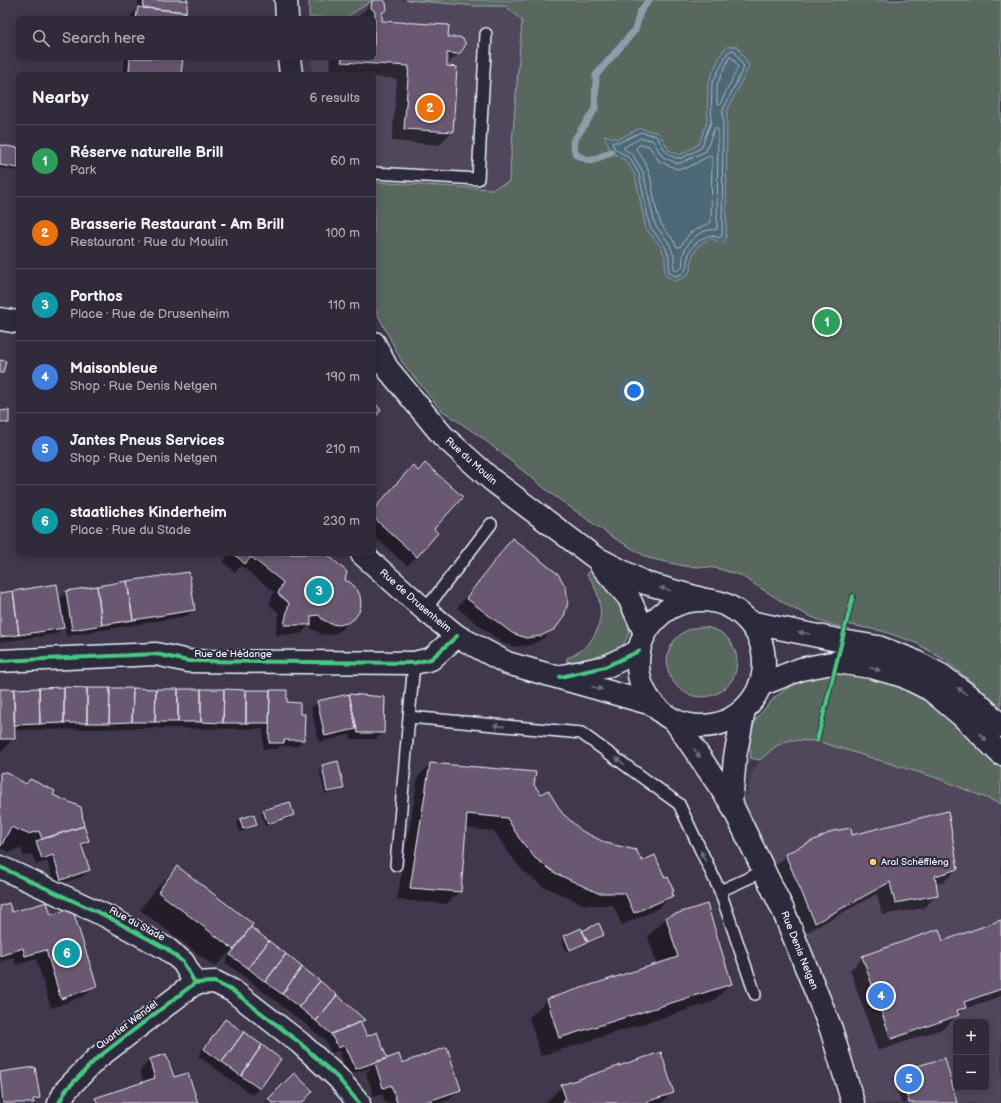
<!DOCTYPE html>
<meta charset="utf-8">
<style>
:root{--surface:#312a3a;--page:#393242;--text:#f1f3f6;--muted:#a8a7af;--line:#4c4654;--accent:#8c9099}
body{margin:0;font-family:"Balsamiq Sans",sans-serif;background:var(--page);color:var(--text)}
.controls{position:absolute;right:12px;bottom:12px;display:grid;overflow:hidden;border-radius:6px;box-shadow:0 2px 10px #0003}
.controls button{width:36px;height:36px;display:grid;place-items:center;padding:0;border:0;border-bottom:1px solid var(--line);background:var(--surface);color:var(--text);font:20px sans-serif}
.you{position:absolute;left:634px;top:391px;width:14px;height:14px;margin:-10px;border:3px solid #fff;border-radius:50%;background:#1a73e8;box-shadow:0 0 0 6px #1a73e833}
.badge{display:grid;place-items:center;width:26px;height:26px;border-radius:50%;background:var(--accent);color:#fff;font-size:13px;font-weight:700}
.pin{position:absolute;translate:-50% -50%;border:2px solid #fff;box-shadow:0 1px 4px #0006}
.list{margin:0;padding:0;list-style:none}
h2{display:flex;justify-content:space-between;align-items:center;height:52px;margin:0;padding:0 16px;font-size:17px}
h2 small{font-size:13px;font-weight:400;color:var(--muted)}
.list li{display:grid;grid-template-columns:26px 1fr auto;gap:12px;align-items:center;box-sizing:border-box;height:72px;padding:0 16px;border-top:1px solid var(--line)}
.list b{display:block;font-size:15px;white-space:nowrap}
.list p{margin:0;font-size:13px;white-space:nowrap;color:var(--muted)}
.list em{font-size:13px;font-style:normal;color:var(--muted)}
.icon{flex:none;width:22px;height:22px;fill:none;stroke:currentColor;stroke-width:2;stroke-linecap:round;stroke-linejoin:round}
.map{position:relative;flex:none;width:1001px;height:1103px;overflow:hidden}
.search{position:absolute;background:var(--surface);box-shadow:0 2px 10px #0003;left:16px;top:16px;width:360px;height:44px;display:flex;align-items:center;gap:10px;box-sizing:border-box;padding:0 14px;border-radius:6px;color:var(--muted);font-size:15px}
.panel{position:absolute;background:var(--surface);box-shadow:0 2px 10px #0003;left:16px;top:72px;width:360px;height:484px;border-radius:6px}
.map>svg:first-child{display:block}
.built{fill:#51465b;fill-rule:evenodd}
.green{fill:#58685e;stroke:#a0acab}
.water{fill:#4e6776;stroke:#8c9eaa}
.shadow{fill:#0007}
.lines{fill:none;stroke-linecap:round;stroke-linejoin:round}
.shore{stroke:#aabac4;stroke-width:1}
.stream{stroke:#8c9eaa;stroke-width:7}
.building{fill:#6b5972;stroke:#e8f1f8}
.lane-casing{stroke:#e8f1f8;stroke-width:14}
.street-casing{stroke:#e8f1f8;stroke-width:25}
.secondary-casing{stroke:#e8f1f8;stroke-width:25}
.lane{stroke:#2f2a3d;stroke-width:11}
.street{stroke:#2f2a3d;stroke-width:22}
.secondary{stroke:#2f2a3d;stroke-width:22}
.cycleway-casing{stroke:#2f2a3d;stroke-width:6}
.cycleway{stroke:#46c982;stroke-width:4}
.oneway{fill:#70707e}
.poi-dot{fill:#ffd166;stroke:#2f2a3d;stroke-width:1.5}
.labels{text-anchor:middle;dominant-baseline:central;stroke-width:4;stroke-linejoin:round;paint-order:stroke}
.street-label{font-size:10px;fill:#e8f1f8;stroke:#2f2a3d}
.poi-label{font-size:10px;fill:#e8f1f8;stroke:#2f2a3d;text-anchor:start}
</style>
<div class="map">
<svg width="1001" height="1103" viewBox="0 0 1001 1103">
<rect width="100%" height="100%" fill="#41384d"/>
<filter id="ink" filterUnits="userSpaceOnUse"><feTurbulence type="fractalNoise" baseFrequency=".025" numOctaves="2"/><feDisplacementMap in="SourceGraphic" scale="8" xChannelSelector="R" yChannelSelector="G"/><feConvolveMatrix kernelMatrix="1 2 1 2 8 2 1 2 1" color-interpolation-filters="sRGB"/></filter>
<g filter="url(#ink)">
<path class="built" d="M309 0H477V6H506L522 21 509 182 492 189 374 182V74H313L311 58H374V18H309Z
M790 740 817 741 868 756 937 778 1001 804V1103H853L731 803 747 795 751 775 760 760 776 746ZM956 1022H986V1088H956Z"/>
<path class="green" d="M309 0H373L345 18H342L309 17Z
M406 0H1001V708L984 692 946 661 916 643 882 631 846 624 845 628 825 623 792 608 740 575 715 568 684 566 648 558 611 536 553 495 481 437 440 409 402 362 374 307V182L492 189 509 182 522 21 506 6H476Z
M590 570 614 590 630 622 629 633 625 642 619 650 593 660 567 662V658C597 646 608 617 595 588 594 583 590 579 587 575Z
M667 662a35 35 0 1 1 70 0a35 35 0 1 1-70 0Z
M835 670 870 674 928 699 1001 762V804L937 778 817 741 790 740 776 746 760 760 750 758 751 750 745 749 756 719 775 697 803 678Z"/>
<path class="water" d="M737 46 749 66 727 111 726 238 722 244 711 238 699 245 692 257 691 269 687 276 675 281 665 275V257L661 247 646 229 635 175 626 161 611 152 604 135 618 139 640 128 659 133 669 150 680 155 699 144 707 121 708 83 720 56 726 47Z"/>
<path class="shadow" d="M138 0H187L185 18H131V15L138 8Z
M375 0H383L380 22 464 43 463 49 446 65 452 132 439 145 392 141 397 79 374 77V74H329L330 58H374V18H359V15Z
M125 58H182L180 74H123Z
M0 146 18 149V171L0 168Z
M0 412 8 422 5 425 0 426Z
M403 477 432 530 417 556 407 566 374 536V509Z
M513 540 554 628 544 638 531 645 516 647 502 643 457 608 503 549Z
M229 554H325L344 580 353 618 343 628 336 633 329 635 321 634 312 629 309 625 301 634 275 635 279 613 269 604 274 592 241 566 235 573 223 562Z
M67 592 194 610 187 616 66 636 60 598Z
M0 594 62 626H64L56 634 0 642Z
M64 688 286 691V703L299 715 303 740 297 746H280L277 749H263V729L125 728 102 729 14 730V738L0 753V690Z
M349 695 384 698 383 732 376 739H351L350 735 319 742 311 708 318 702Z
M430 764 533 785 540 795 582 832 642 862 671 892 672 895 659 908 622 925 613 905H585L542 886 523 871 507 851 494 831 465 828 460 891 447 904 397 900 418 777Z
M322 766 343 788 340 791 325 794 319 769Z
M0 774 52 796 83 826 88 841 81 848 88 870 82 877 55 885 47 861 36 865 32 854 24 857 21 848 9 852 0 848Z
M264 811 293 815 290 818 265 826 261 814Z
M240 819 256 824 253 827 240 832 237 822Z
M852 837 957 869 944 882 935 884 937 895 924 908 882 915 877 894 802 935 773 868 786 855Z
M177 867 249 928 301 967 364 1020 360 1024 366 1037 386 1058 383 1061 401 1064 460 1090 450 1099 440 1103H385L382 1094 374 1097 366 1073 372 1067 349 1075 338 1051 331 1053 325 1040 309 1027 225 962 232 951H231L215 967 140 910 159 885Z
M706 906 731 984 712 1002 541 1056 529 1018 547 1000 657 965 648 936 666 918Z
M0 907 11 914 50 917 96 985 86 995 51 1008 36 959 16 965 13 957 0 962Z
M1001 921V996L962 1010 945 1028 878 1051 850 970 863 957 943 942Z
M581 930 582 932 603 935 600 938 567 952 561 940 564 937Z
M225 1020 279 1059 259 1088 252 1095 198 1056 219 1026Z
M150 1060 174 1078 197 1103H92L96 1099 144 1083 140 1070Z
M35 1068 39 1097 33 1103H0V1073Z
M900 1071 956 1103H901L894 1078Z
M294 1074 301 1103H265Z
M562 1086 673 1092 662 1103H545Z"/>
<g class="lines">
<path class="shore" d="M734 50 744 67 723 110 722 236 720 238 710 235C700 239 690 246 688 257 685 269 689 272 675 276L669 272V257L665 246 650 227 639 174 630 158 615 149 612 143 614 142H620L641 132 656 136C663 146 668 160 682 158L701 148 711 122 712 84 728 52Z
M730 57 733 58 738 67 720 104 718 105 717 103V85Z
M716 128 718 130 717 229 716 230C702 227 686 242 683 255 682 259 684 265 681 268 680 270 678 270 676 270L674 269V256L669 243 655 225 643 172 633 155 624 149V147L641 138 652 140 663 157 676 163H681L706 151 714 129Z
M642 144 649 146 659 161 677 169 687 168 709 156 712 157 711 222 690 233 680 247H677C673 237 663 230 660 221 650 194 656 173 636 149L637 147Z"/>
<path class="stream" d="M611 152 591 161 576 155 573 142 595 109 596 75 635 30 640 12 649 0"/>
</g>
<path class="building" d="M144 0H188L186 12 143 8Z
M374 0H384L386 3 387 9 382 13V21L449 25 448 37H459L463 39 465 42V46L461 52 458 54 447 53V66L457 67 453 132 404 129 409 66 341 62 342 58H374L375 12 371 8 372 1Z
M138 7 186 12V18H136Z
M130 58H183L181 74H155L129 71Z
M129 71 155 74H129Z
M0 145 18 148V168L0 165Z
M0 360 6 361 3 373H0Z
M374 402 381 410 374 419Z
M9 410V423H0V411Z
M425 463 463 497 434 529 438 533 417 557 374 518V509L413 465 418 471Z
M512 538 558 574 566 587 568 602 564 617 555 629 541 636 526 638 512 633 466 598Z
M234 554H327L347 572 345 580 351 583 357 589 360 596 361 604 359 612 354 619 347 623 339 625 331 624 322 619 319 615 311 616V625H284L289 603 278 594 283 582 251 557 245 564Z
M189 572 195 610 133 620 127 581Z
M127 581 133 620 102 625 97 586Z
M57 584 64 628 19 635 13 591Z
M97 586 102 625 72 630 66 591Z
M13 591 19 635 0 637V593Z
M64 687 87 688V723H64Z
M64 687V723L40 724 39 688Z
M39 688 40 724 14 725V689Z
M87 688H110L109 723H87Z
M110 688H133L132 722 109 723Z
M133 688 156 689 155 722H132Z
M0 689H14L15 739H0Z
M156 689H178V722H155Z
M178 689H201V722H178Z
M201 689H224L223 723 201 722Z
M224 689 246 690V723H223Z
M246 690H270L269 723H246Z
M270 690H287V702L300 703V714H305L304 740H284V743H269Z
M349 694 356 729 325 736 317 701Z
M349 694 385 697 384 733H358Z
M338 761 344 789 327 792 322 765Z
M430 763 536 772 534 785 541 794 548 790 562 813 582 831 606 843 636 850 642 861 655 855 665 878 668 877 674 891 672 892 673 896 634 913 625 893H598L555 873 535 858 519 838 507 818 467 814 461 892 410 888Z
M6 772 26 784 30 779 55 791 53 795 81 807 84 826 42 839 39 831 28 834 11 827 1 846 0 845V773Z
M290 802 294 815 268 824 263 810Z
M948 811 958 869 935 876 938 895 895 903 890 882 815 923 785 854 833 831 851 828 852 835Z
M254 814 257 825 243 829 240 819Z
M84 826 89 841 81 844 90 870 61 880 53 855 42 859 36 841Z
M177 866 253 924 234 950 158 892Z
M47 902 51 915 72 908 97 986 61 999 46 950 25 956 23 948 0 956V906L9 903 12 912Z
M707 904 732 984 559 1038 547 999 678 957 666 917Z
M1001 920V989L964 1002 966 1008 957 1010 959 1015 891 1039 862 956 939 929 943 941Z
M599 923 604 935 588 942 582 931Z
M251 927 269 941 248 968 230 955Z
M581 928 588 942 570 950 564 936Z
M269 941 286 954 265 982 248 968Z
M286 954 302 967 282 994 265 982Z
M302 967 320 981 299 1007 282 994Z
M320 981 337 995 316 1021 299 1007Z
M337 995 365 1020 331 1034 316 1021Z
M225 1019 244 1032 222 1062 204 1049Z
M360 1022 367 1036 377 1032 387 1058 356 1069 345 1045 338 1048 331 1034Z
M244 1032 262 1045 241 1076 222 1062Z
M262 1045 281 1059 260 1089 241 1076Z
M447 1047 461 1090 423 1103H397L391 1085 383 1088 375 1063 399 1054 402 1063Z
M661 1052 674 1093 643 1103H563L562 1101 566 1099 561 1085Z
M166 1054 174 1077 188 1073 198 1103H97L95 1098 155 1078 149 1059Z
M945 1058 957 1103H909L900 1071Z
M35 1067 40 1098 33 1099 34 1103H3L0 1072Z
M294 1073 313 1091 302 1103H273L268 1099Z"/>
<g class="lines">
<defs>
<path id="lane" d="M374 173 478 179 486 34
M425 610 491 524
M414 663 409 717 581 733 679 804 720 891 755 994
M396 865 409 717
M720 891 764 871"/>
<path id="street" d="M0 661 156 654 188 661 414 663 431 659 457 636
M0 867 106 916 167 949 183 962 195 983
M195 983 215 982 233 991 300 1043 338 1078 359 1103
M59 1103 66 1090 96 1059 195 983"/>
<g id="secondary">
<path d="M286 0 287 18"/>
<path d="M289 58 291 74"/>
<path d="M0 319 18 322"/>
<path id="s1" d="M374 343 387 368 443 436 492 480 593 556 645 583 702 599"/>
<path id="s2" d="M362 554 425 610 457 636 507 663 652 704"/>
<path d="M600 564 629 598 645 633"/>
<circle cx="701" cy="663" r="63"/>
<path d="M750 622 842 641 878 647 910 659 941 675 977 702 1001 726"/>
<path d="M563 676 605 667 639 651"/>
<path d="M760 685 801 669 837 662 871 667 903 676 931 690 962 716 1001 754"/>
<path id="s3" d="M675 721 731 803 783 910 831 1029 853 1103"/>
<path d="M731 803 735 757 744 710"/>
</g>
</defs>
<use href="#lane" class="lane-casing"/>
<use href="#street" class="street-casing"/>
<use href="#secondary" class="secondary-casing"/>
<use href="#lane" class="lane"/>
<use href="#street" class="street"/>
<use href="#secondary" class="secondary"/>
<defs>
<path id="cycleway" d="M0 661 156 654 188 661 414 663 431 659 457 636
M560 677 605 667 639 651
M817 741 853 596
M0 867 106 916 167 949 183 962 195 983
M195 983 215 982 233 991 300 1043 338 1078 359 1103
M59 1103 66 1090 96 1059 195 983"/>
</defs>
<use href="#cycleway" class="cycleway-casing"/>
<use href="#cycleway" class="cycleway"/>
</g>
<defs><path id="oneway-solid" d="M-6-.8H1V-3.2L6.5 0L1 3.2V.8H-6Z"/></defs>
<g class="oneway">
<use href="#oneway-solid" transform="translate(665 589) rotate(-164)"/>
<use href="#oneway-solid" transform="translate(804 633) rotate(-168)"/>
<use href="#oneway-solid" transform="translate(875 669) rotate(15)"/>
<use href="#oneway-solid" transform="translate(597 688) rotate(16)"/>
<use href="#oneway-solid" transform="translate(962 691) rotate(-143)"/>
<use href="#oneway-solid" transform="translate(499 726) rotate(-175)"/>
<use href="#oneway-solid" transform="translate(983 737) rotate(44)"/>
<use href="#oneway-solid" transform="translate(697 753) rotate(55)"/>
<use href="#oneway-solid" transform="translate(620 761) rotate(-144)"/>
<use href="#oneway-solid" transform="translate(703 856) rotate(-115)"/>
</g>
</g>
<circle class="poi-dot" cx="873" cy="862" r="4"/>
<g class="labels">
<g class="street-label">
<text stroke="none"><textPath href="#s1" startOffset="154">Rue du Moulin</textPath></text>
<text stroke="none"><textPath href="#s2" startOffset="71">Rue de Drusenheim</textPath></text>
<text x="233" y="654">Rue de Hédange</text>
<text transform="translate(137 924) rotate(28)">Rue du Stade</text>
<text stroke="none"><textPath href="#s3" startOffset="262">Rue Denis Netgen</textPath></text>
<text transform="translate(127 1025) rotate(-37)">Quartier Wendel</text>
</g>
<g class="poi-label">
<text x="881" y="862">Aral Schëffléng</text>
</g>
</g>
</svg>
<div class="controls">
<button>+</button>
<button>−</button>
</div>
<div class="you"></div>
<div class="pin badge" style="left:827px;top:322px;background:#2e9e5b">1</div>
<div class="pin badge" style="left:430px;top:108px;background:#e8710a">2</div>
<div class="pin badge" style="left:319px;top:591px;background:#0f9aa8">3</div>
<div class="pin badge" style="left:881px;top:996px;background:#3f7fe0">4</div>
<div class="pin badge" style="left:909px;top:1079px;background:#3f7fe0">5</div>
<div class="pin badge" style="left:67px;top:953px;background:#0f9aa8">6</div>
<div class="search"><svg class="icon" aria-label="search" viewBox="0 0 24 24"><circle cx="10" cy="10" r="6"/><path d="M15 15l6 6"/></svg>Search here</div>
<section class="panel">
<h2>Nearby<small>6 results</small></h2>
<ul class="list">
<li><span class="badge" style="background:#2e9e5b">1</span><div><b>Réserve naturelle Brill</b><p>Park</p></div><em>60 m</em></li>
<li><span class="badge" style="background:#e8710a">2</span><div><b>Brasserie Restaurant - Am Brill</b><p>Restaurant · Rue du Moulin</p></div><em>100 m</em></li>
<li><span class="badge" style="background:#0f9aa8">3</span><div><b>Porthos</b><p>Place · Rue de Drusenheim</p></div><em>110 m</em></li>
<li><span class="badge" style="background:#3f7fe0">4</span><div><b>Maisonbleue</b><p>Shop · Rue Denis Netgen</p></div><em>190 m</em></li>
<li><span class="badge" style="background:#3f7fe0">5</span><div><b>Jantes Pneus Services</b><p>Shop · Rue Denis Netgen</p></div><em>210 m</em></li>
<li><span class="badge" style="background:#0f9aa8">6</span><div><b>staatliches Kinderheim</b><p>Place · Rue du Stade</p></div><em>230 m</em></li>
</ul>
</section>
</div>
